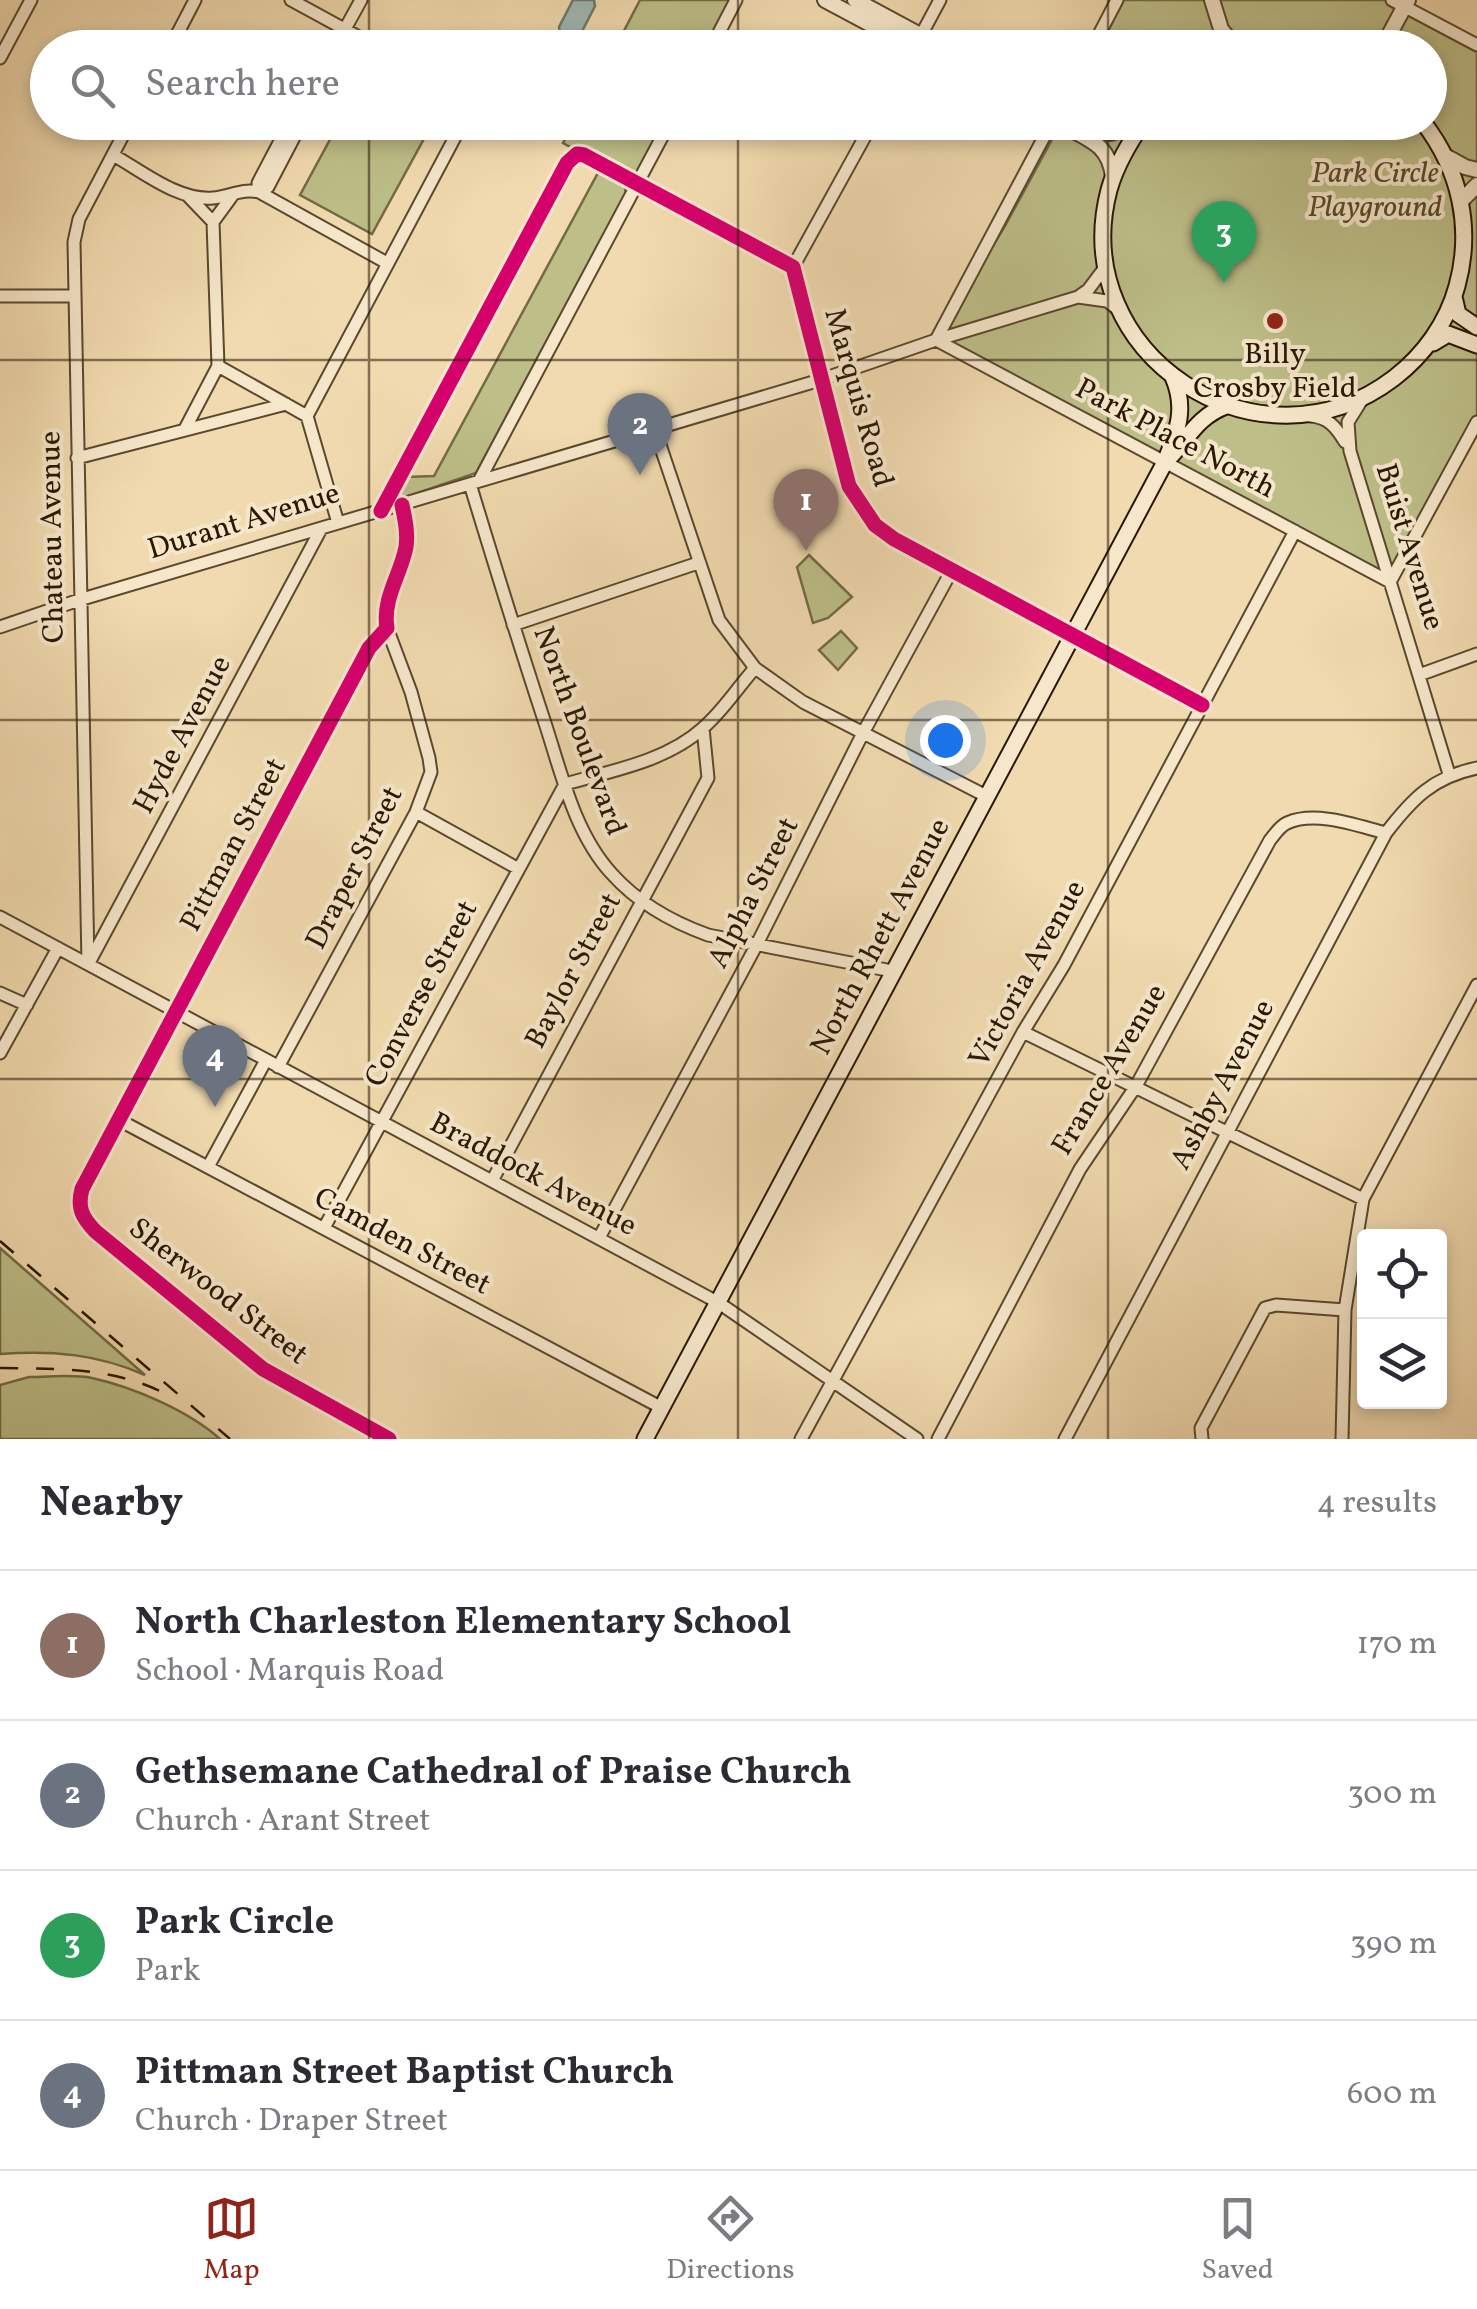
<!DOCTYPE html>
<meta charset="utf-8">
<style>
:root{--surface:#fff;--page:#f2f2f3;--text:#2b2b33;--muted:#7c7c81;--line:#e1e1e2;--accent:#8f2418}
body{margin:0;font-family:Vollkorn,serif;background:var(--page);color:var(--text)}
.controls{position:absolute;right:30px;bottom:30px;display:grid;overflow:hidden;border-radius:10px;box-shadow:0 5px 15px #0003}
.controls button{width:90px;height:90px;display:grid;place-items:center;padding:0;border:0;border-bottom:2px solid var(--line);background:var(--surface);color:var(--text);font:50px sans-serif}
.you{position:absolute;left:945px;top:740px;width:35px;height:35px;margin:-25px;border:8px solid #fff;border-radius:50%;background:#1a73e8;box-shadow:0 0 0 15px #1a73e833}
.badge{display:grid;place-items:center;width:65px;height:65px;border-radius:50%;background:var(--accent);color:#fff;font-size:32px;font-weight:700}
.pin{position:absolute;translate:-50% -82px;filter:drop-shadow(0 2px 5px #0008)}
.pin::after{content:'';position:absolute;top:52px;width:35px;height:30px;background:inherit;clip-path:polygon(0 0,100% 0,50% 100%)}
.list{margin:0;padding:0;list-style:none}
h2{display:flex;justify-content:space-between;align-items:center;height:130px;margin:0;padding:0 40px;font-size:42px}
h2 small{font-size:32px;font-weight:400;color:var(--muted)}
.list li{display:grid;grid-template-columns:65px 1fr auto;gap:30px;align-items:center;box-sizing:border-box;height:150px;padding:0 40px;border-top:2px solid var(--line)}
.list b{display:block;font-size:38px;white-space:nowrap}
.list p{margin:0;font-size:32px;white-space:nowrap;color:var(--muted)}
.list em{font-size:32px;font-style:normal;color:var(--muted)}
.icon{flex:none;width:55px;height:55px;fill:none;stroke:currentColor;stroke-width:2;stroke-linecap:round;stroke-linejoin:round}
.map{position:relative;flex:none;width:1477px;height:1439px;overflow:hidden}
.search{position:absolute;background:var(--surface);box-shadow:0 5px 15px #0003;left:30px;right:30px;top:30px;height:110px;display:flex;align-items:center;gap:25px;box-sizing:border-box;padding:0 35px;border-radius:55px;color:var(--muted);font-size:38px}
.sheet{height:730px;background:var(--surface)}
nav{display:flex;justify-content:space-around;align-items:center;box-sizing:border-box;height:140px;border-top:2px solid var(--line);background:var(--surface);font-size:28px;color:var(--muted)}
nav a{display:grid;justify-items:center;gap:5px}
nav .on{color:var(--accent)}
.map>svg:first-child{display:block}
.green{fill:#bdbe88;stroke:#736b45;stroke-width:2.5}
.water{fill:#9eb8b5;stroke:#6f786d;stroke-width:2.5}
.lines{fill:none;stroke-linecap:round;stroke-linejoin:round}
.minor-casing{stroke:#5b482d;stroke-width:15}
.tertiary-casing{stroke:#5b482d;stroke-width:18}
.secondary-casing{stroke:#291802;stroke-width:19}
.minor{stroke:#f6e7cb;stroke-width:11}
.tertiary{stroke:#f6e7cb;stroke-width:14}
.secondary{stroke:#f6e7cb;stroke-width:15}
.rail{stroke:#291802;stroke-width:2.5;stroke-dasharray:18 18;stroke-linecap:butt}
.cycleway-casing{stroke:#f6e7cb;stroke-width:21}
.cycleway{stroke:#d6006c;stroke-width:15}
.grid{fill:none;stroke:#291802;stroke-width:2.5;stroke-opacity:0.55}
.poi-dot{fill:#8f2418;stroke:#f6e7cb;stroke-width:4}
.labels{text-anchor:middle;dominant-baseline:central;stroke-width:8;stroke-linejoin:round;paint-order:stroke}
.park-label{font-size:30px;font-style:italic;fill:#554a2a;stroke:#f6e7cb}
.poi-label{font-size:30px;fill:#291802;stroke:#f6e7cb}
.street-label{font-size:30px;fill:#291802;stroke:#f6e7cb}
</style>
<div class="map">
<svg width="1477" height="1439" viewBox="0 0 1477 1439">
<rect width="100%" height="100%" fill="#f1daaf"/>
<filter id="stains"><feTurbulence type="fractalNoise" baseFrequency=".002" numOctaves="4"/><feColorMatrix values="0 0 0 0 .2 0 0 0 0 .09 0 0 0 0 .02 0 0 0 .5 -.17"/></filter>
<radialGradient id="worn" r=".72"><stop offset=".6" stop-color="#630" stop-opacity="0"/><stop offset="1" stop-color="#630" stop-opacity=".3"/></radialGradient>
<path class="green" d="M640 0H736L711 47 615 48Z
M1121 0H1390L1477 46V423L1390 582 936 340 1005 226 1061 123 1430 122V48L1098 47Z
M428 122 432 124 372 234 300 195 339 123Z
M574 123H670L638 184 563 143Z
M599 171 624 184 626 193 476 473 400 499 396 494 405 477 434 476Z
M809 555 852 597 828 618 813 623 797 567Z
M841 631 857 648 838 670 819 650Z
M0 1248 145 1375C97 1354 52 1350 0 1354Z
M29 1377C49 1377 72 1374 92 1378 133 1387 189 1411 220 1439H0V1385Z"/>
<path class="water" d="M573 0H594L595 6 574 47H563L559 27Z"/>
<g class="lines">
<defs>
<path id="minor" d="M291 0 379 48
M1392 0 1477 45
M919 39 940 0
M170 48 195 0
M330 48 345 29 361 0
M711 48 736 0
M1092 48 1117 0
M0 58 31 0
M290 122 258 183 259 192 268 187 302 122
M520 122 534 130
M1052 122 936 340 1390 582 1477 422
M113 155C142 171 178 201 213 198 229 197 242 188 259 192L387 263
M189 197 213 222
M793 267 873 122
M0 296H75
M1078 297 1088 290 1106 266
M218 366 307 416
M1363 398 1348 422 1350 451 1449 774
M1310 416C1328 417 1336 427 1345 442
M186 427 218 366 213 222 232 196
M654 427 719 620 755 668 803 702 988 797
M77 458 286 404
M479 481 670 122
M470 484C494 563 518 641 544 720 561 771 574 833 612 874 638 903 672 922 708 935L892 971
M381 511 567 163 577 154 584 155 793 267 849 486 875 525 894 539 1202 705
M338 523 307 416 463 122
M513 625 698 563
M0 627 79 600 820 380 936 340 1078 297 1107 301 1120 311
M1419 675 1477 654
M416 812 517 868
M0 917 719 1303 917 1439
M90 961 321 529
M88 964 74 242 79 219 130 122
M0 993 27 1005
M1023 1032 1363 1199
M0 1053 58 948
M278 1067 416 812 431 772 429 758 411 692 387 628
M119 1120 662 1408
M208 1167 266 1060
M492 1181 708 778 703 728
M324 1228 565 784C611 771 667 761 703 728 723 711 738 687 755 668
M599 1238 756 946 863 733 952 570
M389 1439 263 1369 95 1231C82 1217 77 1208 82 1189L369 648 387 628C382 599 401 574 406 547 408 533 405 519 402 505
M801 1439 1023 1032 1064 965 1295 531
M938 1439 1080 1169 1136 1086 1270 840C1275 834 1280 826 1287 823 1316 810 1358 826 1386 833
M1065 1439 1386 833C1412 799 1433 777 1477 768
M1202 1439 1201 1428 1265 1308 1276 1305 1345 1310
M1342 1439 1345 1310 1363 1199 1477 985"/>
<path id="tertiary" d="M825 0 915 48
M855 0 944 48
M1212 0 1221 29 1236 48
M1376 48 1388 37 1408 0
M1057 122C1086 139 1109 142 1113 177
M1087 122 1111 133 1143 123
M1445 156 1465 167 1477 170
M1461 201 1477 185"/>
<path id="secondary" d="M1143 122C1129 144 1116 165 1109 190 1066 354 1259 481 1394 378 1424 355 1447 323 1457 286 1473 228 1460 170 1423 122
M1454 297 1458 314 1477 327
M1433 343 1448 334 1477 345
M1171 456C1190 435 1199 416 1226 406
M645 1439 1165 462C1177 432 1187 409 1173 377"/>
</defs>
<use href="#minor" class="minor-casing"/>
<use href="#tertiary" class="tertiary-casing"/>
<use href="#secondary" class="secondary-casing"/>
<use href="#minor" class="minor"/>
<use href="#tertiary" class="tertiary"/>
<use href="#secondary" class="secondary"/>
<path class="rail" d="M0 1241 230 1439
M0 1368C58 1369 112 1367 164 1393"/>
<defs>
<path id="cycleway" d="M381 511 567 163 577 154 584 155 793 267 849 486 875 525 894 539 1202 705
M389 1439 263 1369 95 1231C82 1217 77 1208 82 1189L369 648 387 628C382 599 401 574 406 547 408 533 405 519 402 505"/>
</defs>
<use href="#cycleway" class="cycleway-casing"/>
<use href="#cycleway" class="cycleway"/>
</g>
<path class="grid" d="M369 0V48M738 0V48M1108 0V48M369 122V1439M738 122V1439M1108 122V1439M0 360H1477M0 720H1477M0 1079H1477"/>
<circle class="poi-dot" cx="1275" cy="321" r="10"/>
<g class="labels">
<g class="park-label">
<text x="1375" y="174">Park Circle<tspan x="1375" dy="34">Playground</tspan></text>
</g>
<g class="poi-label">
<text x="1275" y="355">Billy<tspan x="1275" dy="34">Crosby Field</tspan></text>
</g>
<g class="street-label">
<text transform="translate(858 398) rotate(74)">Marquis Road</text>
<text transform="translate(1175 439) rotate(28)">Park Place North</text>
<text transform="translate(244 522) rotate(-17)">Durant Avenue</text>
<text transform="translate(53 537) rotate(-91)">Chateau Avenue</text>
<text transform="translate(1409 547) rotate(73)">Buist Avenue</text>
<text transform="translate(579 731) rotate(70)">North Boulevard</text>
<text transform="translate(183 735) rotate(-62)">Hyde Avenue</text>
<text transform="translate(234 845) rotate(-62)">Pittman Street</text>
<text transform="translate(355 868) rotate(-63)">Draper Street</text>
<text transform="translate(754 893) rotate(-63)">Alpha Street</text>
<text transform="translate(881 937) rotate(-62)">North Rhett Avenue</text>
<text transform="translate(574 971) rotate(-62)">Baylor Street</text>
<text transform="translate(1028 974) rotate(-61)">Victoria Avenue</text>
<text transform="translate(422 994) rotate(-62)">Converse Street</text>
<text transform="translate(1110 1070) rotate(-59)">France Avenue</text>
<text transform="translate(1223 1085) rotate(-62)">Ashby Avenue</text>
<text transform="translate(533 1175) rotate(28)">Braddock Avenue</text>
<text transform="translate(402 1242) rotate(28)">Camden Street</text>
<text transform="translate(218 1292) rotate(38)">Sherwood Street</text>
</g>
</g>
<rect width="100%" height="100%" filter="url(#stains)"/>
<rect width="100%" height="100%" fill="url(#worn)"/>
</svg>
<div class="controls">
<button><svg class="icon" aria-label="locate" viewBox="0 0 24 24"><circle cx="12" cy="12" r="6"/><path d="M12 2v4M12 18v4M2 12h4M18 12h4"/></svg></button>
<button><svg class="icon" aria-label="layers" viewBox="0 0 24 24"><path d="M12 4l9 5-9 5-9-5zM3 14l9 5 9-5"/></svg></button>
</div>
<div class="you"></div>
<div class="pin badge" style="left:806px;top:551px;background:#8d6e63">1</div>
<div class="pin badge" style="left:640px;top:475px;background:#6b7280">2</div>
<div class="pin badge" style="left:1224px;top:283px;background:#2e9e5b">3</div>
<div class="pin badge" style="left:215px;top:1107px;background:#6b7280">4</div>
<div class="search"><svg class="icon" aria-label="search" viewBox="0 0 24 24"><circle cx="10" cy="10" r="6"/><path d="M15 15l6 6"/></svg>Search here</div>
</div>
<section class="sheet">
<h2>Nearby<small>4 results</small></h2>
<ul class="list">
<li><span class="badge" style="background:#8d6e63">1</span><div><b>North Charleston Elementary School</b><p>School · Marquis Road</p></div><em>170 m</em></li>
<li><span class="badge" style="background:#6b7280">2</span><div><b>Gethsemane Cathedral of Praise Church</b><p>Church · Arant Street</p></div><em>300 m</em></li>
<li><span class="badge" style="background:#2e9e5b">3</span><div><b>Park Circle</b><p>Park</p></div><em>390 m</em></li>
<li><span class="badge" style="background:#6b7280">4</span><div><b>Pittman Street Baptist Church</b><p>Church · Draper Street</p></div><em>600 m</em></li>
</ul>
</section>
<nav>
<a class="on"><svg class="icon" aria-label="map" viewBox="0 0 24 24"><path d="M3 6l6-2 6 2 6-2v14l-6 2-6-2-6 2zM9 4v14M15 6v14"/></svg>Map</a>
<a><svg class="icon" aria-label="directions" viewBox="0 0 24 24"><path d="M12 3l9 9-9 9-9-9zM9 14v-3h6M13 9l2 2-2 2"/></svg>Directions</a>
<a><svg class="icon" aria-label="saved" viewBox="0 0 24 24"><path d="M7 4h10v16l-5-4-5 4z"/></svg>Saved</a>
</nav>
